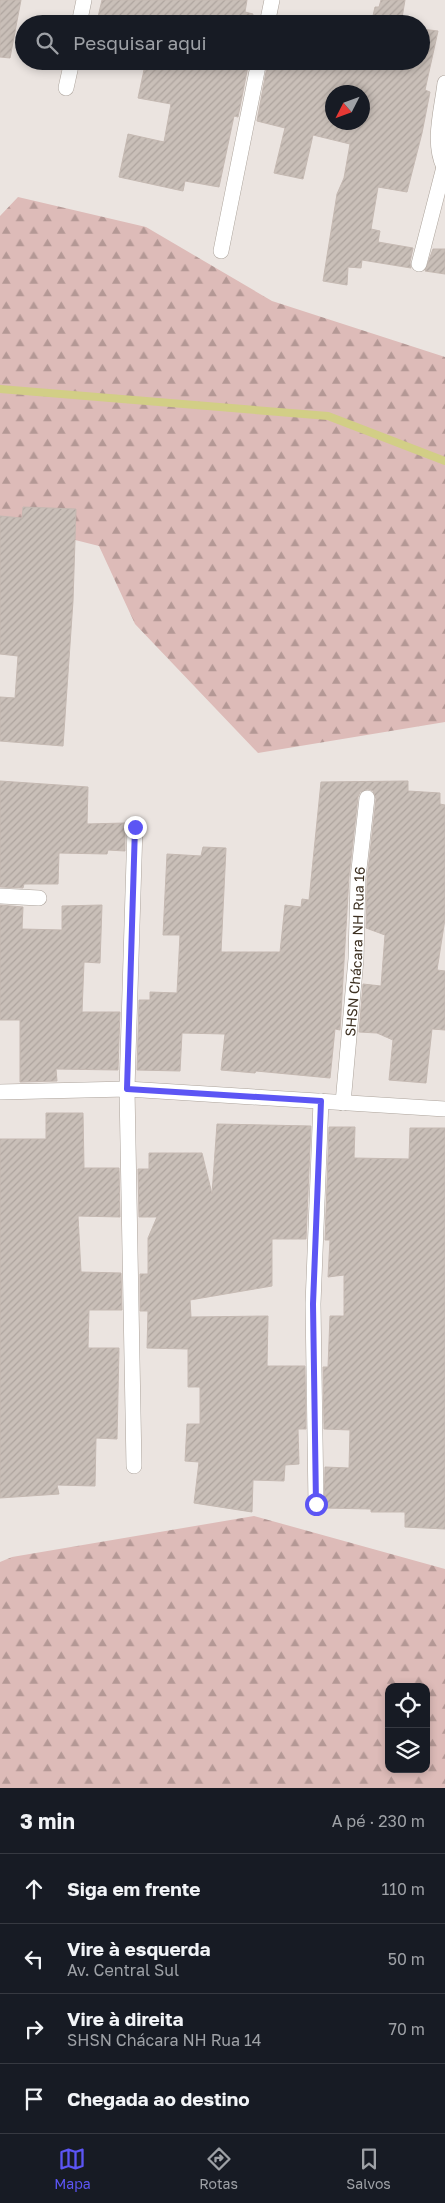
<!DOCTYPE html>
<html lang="pt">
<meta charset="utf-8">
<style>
:root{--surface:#171b24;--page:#20242c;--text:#f1f3f6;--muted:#9ea1a6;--line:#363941;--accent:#5c55f4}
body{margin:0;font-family:"Golos Text",sans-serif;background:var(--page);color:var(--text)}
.controls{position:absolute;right:15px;bottom:15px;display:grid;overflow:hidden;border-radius:10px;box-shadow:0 2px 8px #0003}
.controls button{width:45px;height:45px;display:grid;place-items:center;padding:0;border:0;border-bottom:1px solid var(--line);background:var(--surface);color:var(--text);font:25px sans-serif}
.compass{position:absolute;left:325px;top:85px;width:45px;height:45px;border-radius:50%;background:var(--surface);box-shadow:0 2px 8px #0003;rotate:228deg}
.stop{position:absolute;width:15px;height:15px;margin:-11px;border:4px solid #5c55f4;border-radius:50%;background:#fff}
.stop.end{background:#5c55f4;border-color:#fff;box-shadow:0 1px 5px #0008}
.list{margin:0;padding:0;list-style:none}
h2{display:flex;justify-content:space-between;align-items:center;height:65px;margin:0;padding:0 20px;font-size:21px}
h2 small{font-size:16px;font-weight:400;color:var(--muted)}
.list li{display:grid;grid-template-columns:32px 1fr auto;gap:15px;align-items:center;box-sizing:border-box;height:70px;padding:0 20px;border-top:1px solid var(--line)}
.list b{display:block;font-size:19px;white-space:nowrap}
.list p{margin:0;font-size:16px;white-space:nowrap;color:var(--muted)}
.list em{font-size:16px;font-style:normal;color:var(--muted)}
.icon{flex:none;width:28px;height:28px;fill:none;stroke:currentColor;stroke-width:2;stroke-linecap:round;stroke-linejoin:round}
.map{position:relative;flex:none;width:445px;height:1788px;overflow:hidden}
.search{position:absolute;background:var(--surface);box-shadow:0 2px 8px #0003;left:15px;right:15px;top:15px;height:55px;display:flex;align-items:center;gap:12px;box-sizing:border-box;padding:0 18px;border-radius:28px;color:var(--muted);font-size:19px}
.sheet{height:345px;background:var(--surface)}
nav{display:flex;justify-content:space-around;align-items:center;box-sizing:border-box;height:70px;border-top:1px solid var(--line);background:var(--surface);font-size:14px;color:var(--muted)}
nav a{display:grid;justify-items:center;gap:2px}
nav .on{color:var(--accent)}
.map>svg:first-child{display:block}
.forest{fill:url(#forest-firs);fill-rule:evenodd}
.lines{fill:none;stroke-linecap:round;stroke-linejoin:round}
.stream{stroke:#d2ce86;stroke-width:8}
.building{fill:url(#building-hatch);stroke:#c5b9b2;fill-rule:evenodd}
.minor-casing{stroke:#aca39b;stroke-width:16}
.minor{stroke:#fff;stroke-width:15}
.route{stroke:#5c55f4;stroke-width:6}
.labels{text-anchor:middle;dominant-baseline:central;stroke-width:4.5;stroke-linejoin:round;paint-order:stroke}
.street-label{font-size:14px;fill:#3c2f20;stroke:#f8f2f0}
</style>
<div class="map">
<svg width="445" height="1788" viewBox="0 0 445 1788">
<defs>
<pattern id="forest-firs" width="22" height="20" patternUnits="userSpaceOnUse" patternTransform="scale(1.25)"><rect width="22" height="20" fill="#ddbbb8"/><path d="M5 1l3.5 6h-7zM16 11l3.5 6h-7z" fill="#b49895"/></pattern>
<pattern id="building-hatch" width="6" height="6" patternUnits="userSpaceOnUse" patternTransform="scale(1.25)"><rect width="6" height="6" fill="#c9bfb8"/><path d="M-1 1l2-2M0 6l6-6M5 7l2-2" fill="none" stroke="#aea49e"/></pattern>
</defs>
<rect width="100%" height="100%" fill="#ebe4e0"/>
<path class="forest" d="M18 197 146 227 272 301 445 357V722L258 753 135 624 99 546 0 521V216Z
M254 1516 445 1569V1788H0V1562L12 1557ZM389 1687H426V1769H389Z"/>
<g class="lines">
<path class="stream" d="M0 389 328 416 445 461"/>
</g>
<path class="building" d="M0 0H21L10 58 0 57Z
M102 0H247L245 12 253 14 251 24H111L97 21Z
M381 0H405L401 24H347L349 16 372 20 375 7H379Z
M421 29 438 31 425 90 430 92 422 133 407 192 378 187 371 229 380 231 378 242 413 248 410 262 411 268 362 260 361 268 348 267 347 285 323 281 337 194 344 178 350 144 313 135 303 179 274 173 285 128 257 121 268 61H421ZM332 92H362V122H332Z
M165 61H249L238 117 234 116 219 187 185 181 183 191 119 177 128 134 164 142 171 104 138 98 145 65 163 69Z
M433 249H445V274L425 271Z
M23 507 76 509 73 601 63 746 0 741V697L15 698 18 656 0 654V516L22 518Z
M0 781 88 787 87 824 125 823V851L108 850 107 854 59 853 58 884H24L23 888 0 887Z
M408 781V791L440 793V804L445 805V919L437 970 445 971V1030L432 1029 426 1083 389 1080 393 1040 377 1033 359 1032 363 984 381 986 385 935 366 928 367 879 376 799 373 791 368 789 360 792 358 797 349 877 340 1030 335 1029 330 1078 256 1071 255 1073 221 1070 225 1034 182 1033 180 1071 137 1070 139 1000H150V992L177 993 180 935H163L167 854 201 856 203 847 226 848 221 952H280L285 905 301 907 302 899 309 900 321 782Z
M0 905 23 907 22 929 62 930V906L102 905 100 963 84 962 82 1012H120L118 1070 56 1069 57 1081 20 1082V1020H0Z
M46 1113H83L84 1168H119L120 1217 78 1216 81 1272 121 1273 122 1310H89L88 1348H119L117 1439 96 1438 95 1486 57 1485 59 1494 0 1498V1139H46Z
M217 1124 311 1126 306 1239H272V1286L190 1300 191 1317 268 1316 267 1366H305L306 1429H298L299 1464 285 1465 284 1481 253 1480 252 1512 194 1503 199 1462 185 1461 187 1424H200V1387H188V1349L147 1348 148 1311H140V1274H148V1238L157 1217H139L138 1169H149V1153H202L212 1194Z
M329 1127H355L354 1158 409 1159 410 1128H445V1529L405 1527V1512H371V1509L324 1508 325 1467 349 1468 350 1430 324 1429 323 1367H328L330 1316H344V1275L328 1277 330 1240H325Z"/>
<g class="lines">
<defs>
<g id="minor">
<path d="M79 24 84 0"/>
<path d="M267 24 272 0"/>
<path d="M66 88 72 61"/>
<path d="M444 167C432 142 442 110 445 83"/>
<path d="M221 251 259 61"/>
<path d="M419 264 444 167"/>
<path d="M0 896 39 898"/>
<path d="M0 1092 127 1089 445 1109"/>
<path id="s1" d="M343 1103 356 959 358 878 367 798"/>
<path d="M134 1466 127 1089 135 827"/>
<path d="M316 1504 313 1304 321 1101"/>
</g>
</defs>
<use href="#minor" class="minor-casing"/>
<use href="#minor" class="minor"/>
</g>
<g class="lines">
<path class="route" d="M135 827 127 1089 321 1101 313 1304 316 1504"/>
</g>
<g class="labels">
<g class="street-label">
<text stroke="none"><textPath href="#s1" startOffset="152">SHSN Chácara NH Rua 16</textPath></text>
</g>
</g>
</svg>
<div class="controls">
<button><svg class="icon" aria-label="locate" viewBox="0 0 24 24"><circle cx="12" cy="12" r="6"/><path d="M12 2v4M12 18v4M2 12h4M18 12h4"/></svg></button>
<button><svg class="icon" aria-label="layers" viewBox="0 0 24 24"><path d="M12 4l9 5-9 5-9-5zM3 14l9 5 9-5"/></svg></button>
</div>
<svg class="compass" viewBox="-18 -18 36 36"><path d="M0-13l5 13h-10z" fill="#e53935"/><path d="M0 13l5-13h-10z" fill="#9ea1a6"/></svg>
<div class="stop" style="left:316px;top:1504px"></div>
<div class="stop end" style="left:135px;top:827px"></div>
<div class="search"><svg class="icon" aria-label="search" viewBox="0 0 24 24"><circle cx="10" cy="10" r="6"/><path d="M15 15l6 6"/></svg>Pesquisar aqui</div>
</div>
<section class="sheet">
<h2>3 min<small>A pé · 230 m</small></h2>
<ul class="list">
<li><svg class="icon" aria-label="ahead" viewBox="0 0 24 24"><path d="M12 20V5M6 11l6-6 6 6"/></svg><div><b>Siga em frente</b></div><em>110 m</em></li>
<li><svg class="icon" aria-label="left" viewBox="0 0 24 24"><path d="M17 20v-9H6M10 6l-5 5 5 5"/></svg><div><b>Vire à esquerda</b><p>Av. Central Sul</p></div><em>50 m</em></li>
<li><svg class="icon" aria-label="right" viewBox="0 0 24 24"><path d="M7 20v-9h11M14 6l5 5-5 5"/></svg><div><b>Vire à direita</b><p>SHSN Chácara NH Rua 14</p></div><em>70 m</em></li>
<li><svg class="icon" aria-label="arrive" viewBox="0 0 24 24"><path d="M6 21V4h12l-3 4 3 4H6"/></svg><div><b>Chegada ao destino</b></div></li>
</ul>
</section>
<nav>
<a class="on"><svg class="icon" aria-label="map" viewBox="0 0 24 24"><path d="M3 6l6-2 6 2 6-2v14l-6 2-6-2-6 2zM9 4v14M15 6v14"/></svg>Mapa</a>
<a><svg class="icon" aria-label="directions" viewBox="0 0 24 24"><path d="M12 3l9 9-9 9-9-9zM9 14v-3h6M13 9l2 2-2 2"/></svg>Rotas</a>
<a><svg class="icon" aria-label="saved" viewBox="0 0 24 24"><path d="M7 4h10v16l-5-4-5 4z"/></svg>Salvos</a>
</nav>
